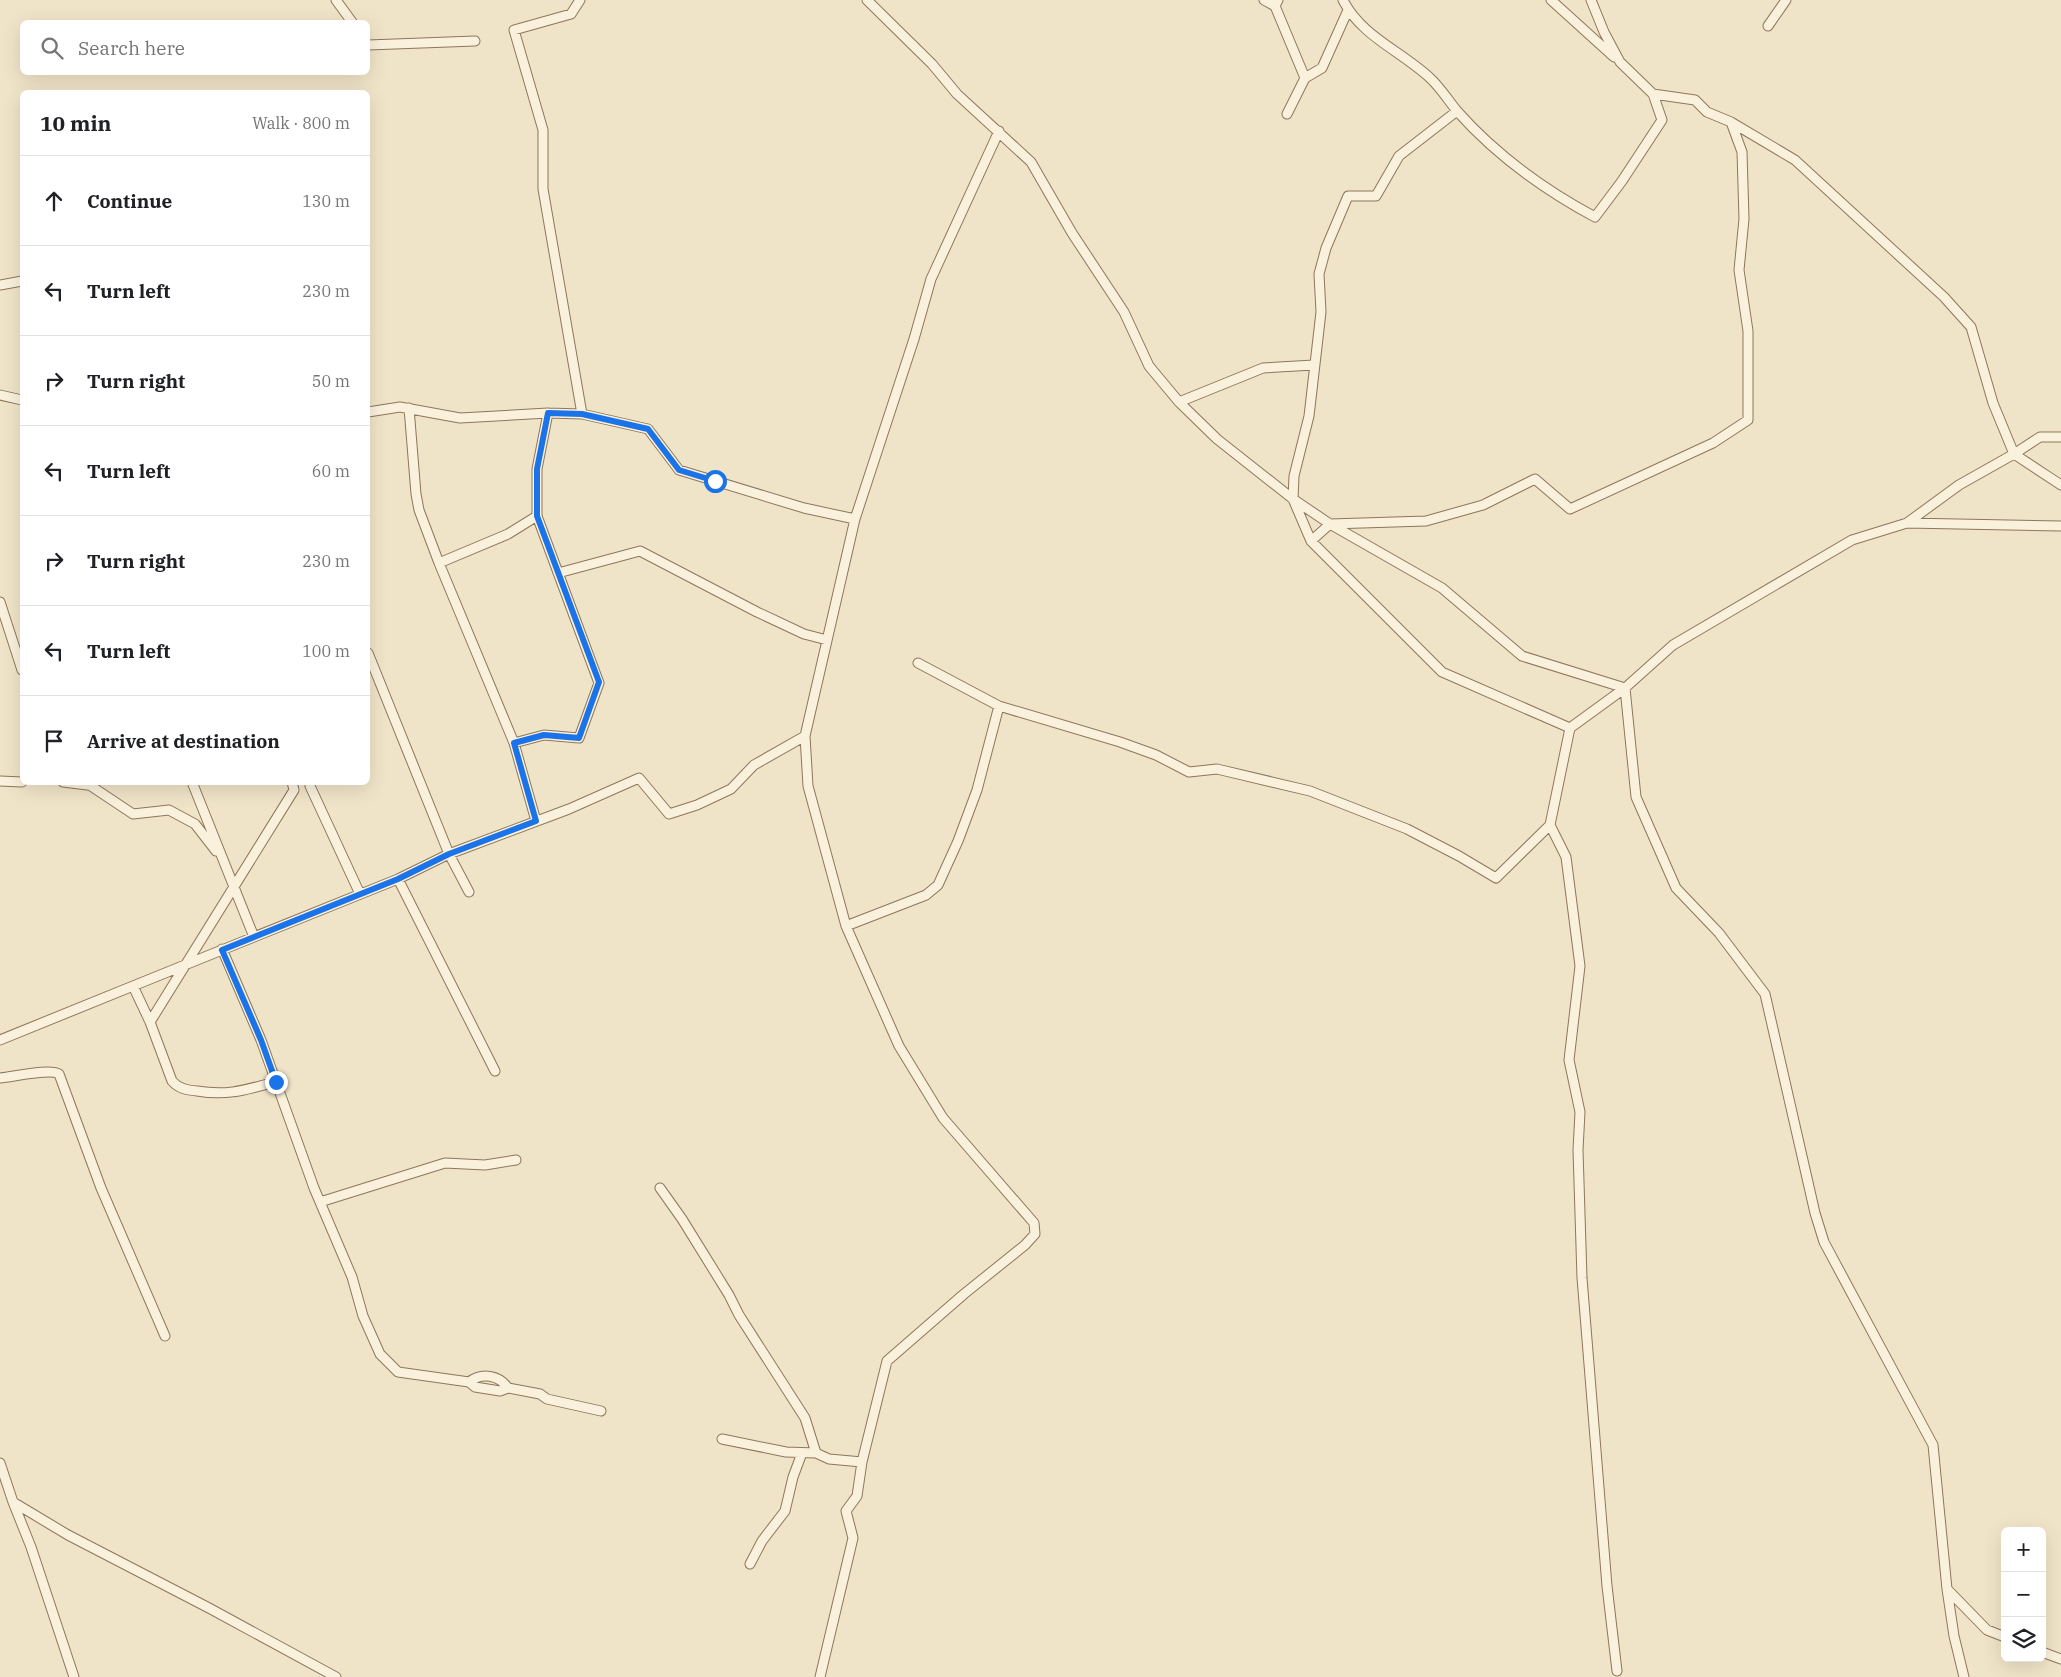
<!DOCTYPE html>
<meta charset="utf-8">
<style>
:root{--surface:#fff;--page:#f6f6f6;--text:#202124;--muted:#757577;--line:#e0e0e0}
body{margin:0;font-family:"IBM Plex Serif",serif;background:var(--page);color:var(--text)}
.controls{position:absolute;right:15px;bottom:15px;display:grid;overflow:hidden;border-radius:8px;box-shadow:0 5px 20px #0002}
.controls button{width:45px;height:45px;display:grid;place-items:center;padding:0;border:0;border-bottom:1px solid var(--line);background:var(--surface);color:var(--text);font:25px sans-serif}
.stop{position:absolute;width:15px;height:15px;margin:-11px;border:4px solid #1a73e8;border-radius:50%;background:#fff}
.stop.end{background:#1a73e8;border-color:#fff;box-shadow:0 1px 5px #0008}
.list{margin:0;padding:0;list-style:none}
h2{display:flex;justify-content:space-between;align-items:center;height:65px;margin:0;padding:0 20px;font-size:21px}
h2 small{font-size:16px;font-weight:400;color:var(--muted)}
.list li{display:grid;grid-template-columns:32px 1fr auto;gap:15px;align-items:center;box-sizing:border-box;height:90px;padding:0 20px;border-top:1px solid var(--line)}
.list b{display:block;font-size:19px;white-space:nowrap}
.list em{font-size:16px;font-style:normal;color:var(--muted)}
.icon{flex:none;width:28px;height:28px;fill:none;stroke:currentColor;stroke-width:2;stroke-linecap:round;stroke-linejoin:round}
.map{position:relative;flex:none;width:2061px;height:1677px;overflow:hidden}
.search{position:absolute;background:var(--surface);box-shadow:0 5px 20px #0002;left:20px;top:20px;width:350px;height:55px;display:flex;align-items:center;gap:12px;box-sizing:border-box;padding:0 18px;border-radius:8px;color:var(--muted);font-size:19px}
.panel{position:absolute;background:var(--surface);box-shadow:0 5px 20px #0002;left:20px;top:90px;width:350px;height:695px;border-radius:8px}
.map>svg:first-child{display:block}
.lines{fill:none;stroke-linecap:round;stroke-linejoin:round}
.street-casing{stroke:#8d765c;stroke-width:11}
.street{stroke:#faf1dc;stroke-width:9}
.route{stroke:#1a73e8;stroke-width:6}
</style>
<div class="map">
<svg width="2061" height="1677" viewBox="0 0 2061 1677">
<rect width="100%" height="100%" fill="#f0e4c8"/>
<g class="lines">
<defs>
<path id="street" d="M336 0 352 22
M580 0 571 14 514 30 543 130V189L582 414
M867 0 932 64 957 94 1031 162 1072 233 1124 312 1149 366 1179 402 1217 439 1293 499 1330 524 1426 521 1483 505 1535 479 1570 509 1713 443 1748 420V331L1739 270 1744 219 1742 152 1731 122 1707 112 1695 100 1653 94 1620 62 1604 32 1591 0
M1264 0 1275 6 1278 0
M1343 0C1361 36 1401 51 1430 78 1440 87 1448 100 1457 111
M1551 0 1614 57
M1275 6 1305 78
M1768 26 1786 0
M368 45 475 41
M1287 114 1305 78 1322 68 1348 10
M1731 122 1795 160 1944 297 1971 327 1993 403 2014 454 2061 485
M0 285 22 281
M0 395 22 400
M1179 402 1263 368 1314 365
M409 408 416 494 419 510 439 563 514 743 536 821
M368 412 400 407 460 418 548 413 582 414 648 429 679 470 804 508 855 519 914 339 931 279 999 131
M1907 523 2061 526
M1311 541 1330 524 1442 588 1522 656 1625 688 1636 797 1676 888 1719 933 1765 994 1815 1213 1824 1242 1933 1445 1947 1589 1954 1636 1964 1677
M439 563 508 534 537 516
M558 573 640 551 757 612 804 634 827 640
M0 602 22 670
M368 653 449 854 469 892
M918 663 999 706 1120 742 1156 755 1189 772 1217 769 1310 791 1407 829 1459 856 1496 878 1550 825
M1570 728 1625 688 1673 645 1852 540 1907 523 1959 485 2014 454 2040 437H2061
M514 743 544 735 579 738 599 683 537 516V469L548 413
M0 781 22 782
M63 782 87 785
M85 782 133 814 169 810 195 824 216 851
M192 782 254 937 398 879 449 854 569 809 639 778 669 814 697 805 731 789 754 765 805 736
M310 786 360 894
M398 879 495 1071
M846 926 926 895 938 885 958 841 977 790 999 706
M222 949 261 1040 314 1188 352 1277 363 1316 380 1354 398 1372 469 1382 475 1387 500 1391 508 1388 540 1394 547 1399 601 1411
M133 986 254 937
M150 1022 294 790 292 782
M0 1040 133 986 150 1022 172 1081C179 1089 187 1090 197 1091 228 1096 245 1090 275 1082
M0 1078C13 1077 50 1068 59 1074L101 1188 165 1336
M660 1188 682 1219 729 1295 739 1315 805 1418 816 1453
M320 1202 445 1163 485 1165 516 1160
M469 1382C482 1372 499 1375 508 1388
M722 1439 786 1452 816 1453 829 1459 862 1462
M0 1463 13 1502 31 1547 74 1677
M13 1502 68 1535 209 1608 336 1677
M750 1564 762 1541 785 1511 793 1477 802 1453
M1947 1589 1987 1630 2005 1637
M2042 1652 2061 1659
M1617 1671 1607 1586 1582 1278 1578 1150 1580 1112 1569 1060 1580 966 1566 857 1550 825 1570 728 1442 672 1311 541 1293 499 1294 476 1309 416 1321 312 1319 274 1326 248 1348 196H1376L1399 156 1457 111C1496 155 1543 189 1595 217L1622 181 1662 120 1653 94
M820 1677 853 1538 846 1511 857 1496 862 1462 887 1361 964 1294 1025 1245 1035 1234 1034 1223 943 1118 899 1046 846 926 808 786 805 736 855 519"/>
</defs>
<use href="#street" class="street-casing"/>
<use href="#street" class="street"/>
</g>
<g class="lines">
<path class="route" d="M276 1082 261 1040 222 950 398 879 449 854 536 821 514 743 544 735 579 738 599 682 537 516V469L548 413 582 414 648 429 679 470 715 481"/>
</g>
</svg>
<div class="controls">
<button>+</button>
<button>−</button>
<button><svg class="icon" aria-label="layers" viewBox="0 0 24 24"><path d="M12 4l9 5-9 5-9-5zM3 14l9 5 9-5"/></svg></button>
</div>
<div class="stop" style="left:715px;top:481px"></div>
<div class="stop end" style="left:276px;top:1082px"></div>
<div class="search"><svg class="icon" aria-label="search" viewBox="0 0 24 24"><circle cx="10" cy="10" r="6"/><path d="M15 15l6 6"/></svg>Search here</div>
<section class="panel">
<h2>10 min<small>Walk · 800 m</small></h2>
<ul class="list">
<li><svg class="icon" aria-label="ahead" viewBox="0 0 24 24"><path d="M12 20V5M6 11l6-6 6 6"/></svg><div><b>Continue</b></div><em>130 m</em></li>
<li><svg class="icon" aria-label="left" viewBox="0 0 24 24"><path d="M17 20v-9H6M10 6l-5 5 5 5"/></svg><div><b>Turn left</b></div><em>230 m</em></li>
<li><svg class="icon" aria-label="right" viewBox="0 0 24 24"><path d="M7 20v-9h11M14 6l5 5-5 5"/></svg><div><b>Turn right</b></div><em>50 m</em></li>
<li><svg class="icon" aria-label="left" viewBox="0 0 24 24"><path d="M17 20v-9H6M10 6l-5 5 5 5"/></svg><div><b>Turn left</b></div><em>60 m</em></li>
<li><svg class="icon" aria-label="right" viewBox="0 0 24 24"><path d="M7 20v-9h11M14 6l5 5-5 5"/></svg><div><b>Turn right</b></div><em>230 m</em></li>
<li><svg class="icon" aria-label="left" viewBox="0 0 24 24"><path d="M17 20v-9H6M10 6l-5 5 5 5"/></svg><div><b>Turn left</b></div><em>100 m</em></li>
<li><svg class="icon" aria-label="arrive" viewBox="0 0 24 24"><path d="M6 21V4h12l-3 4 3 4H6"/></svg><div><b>Arrive at destination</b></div></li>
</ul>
</section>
</div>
